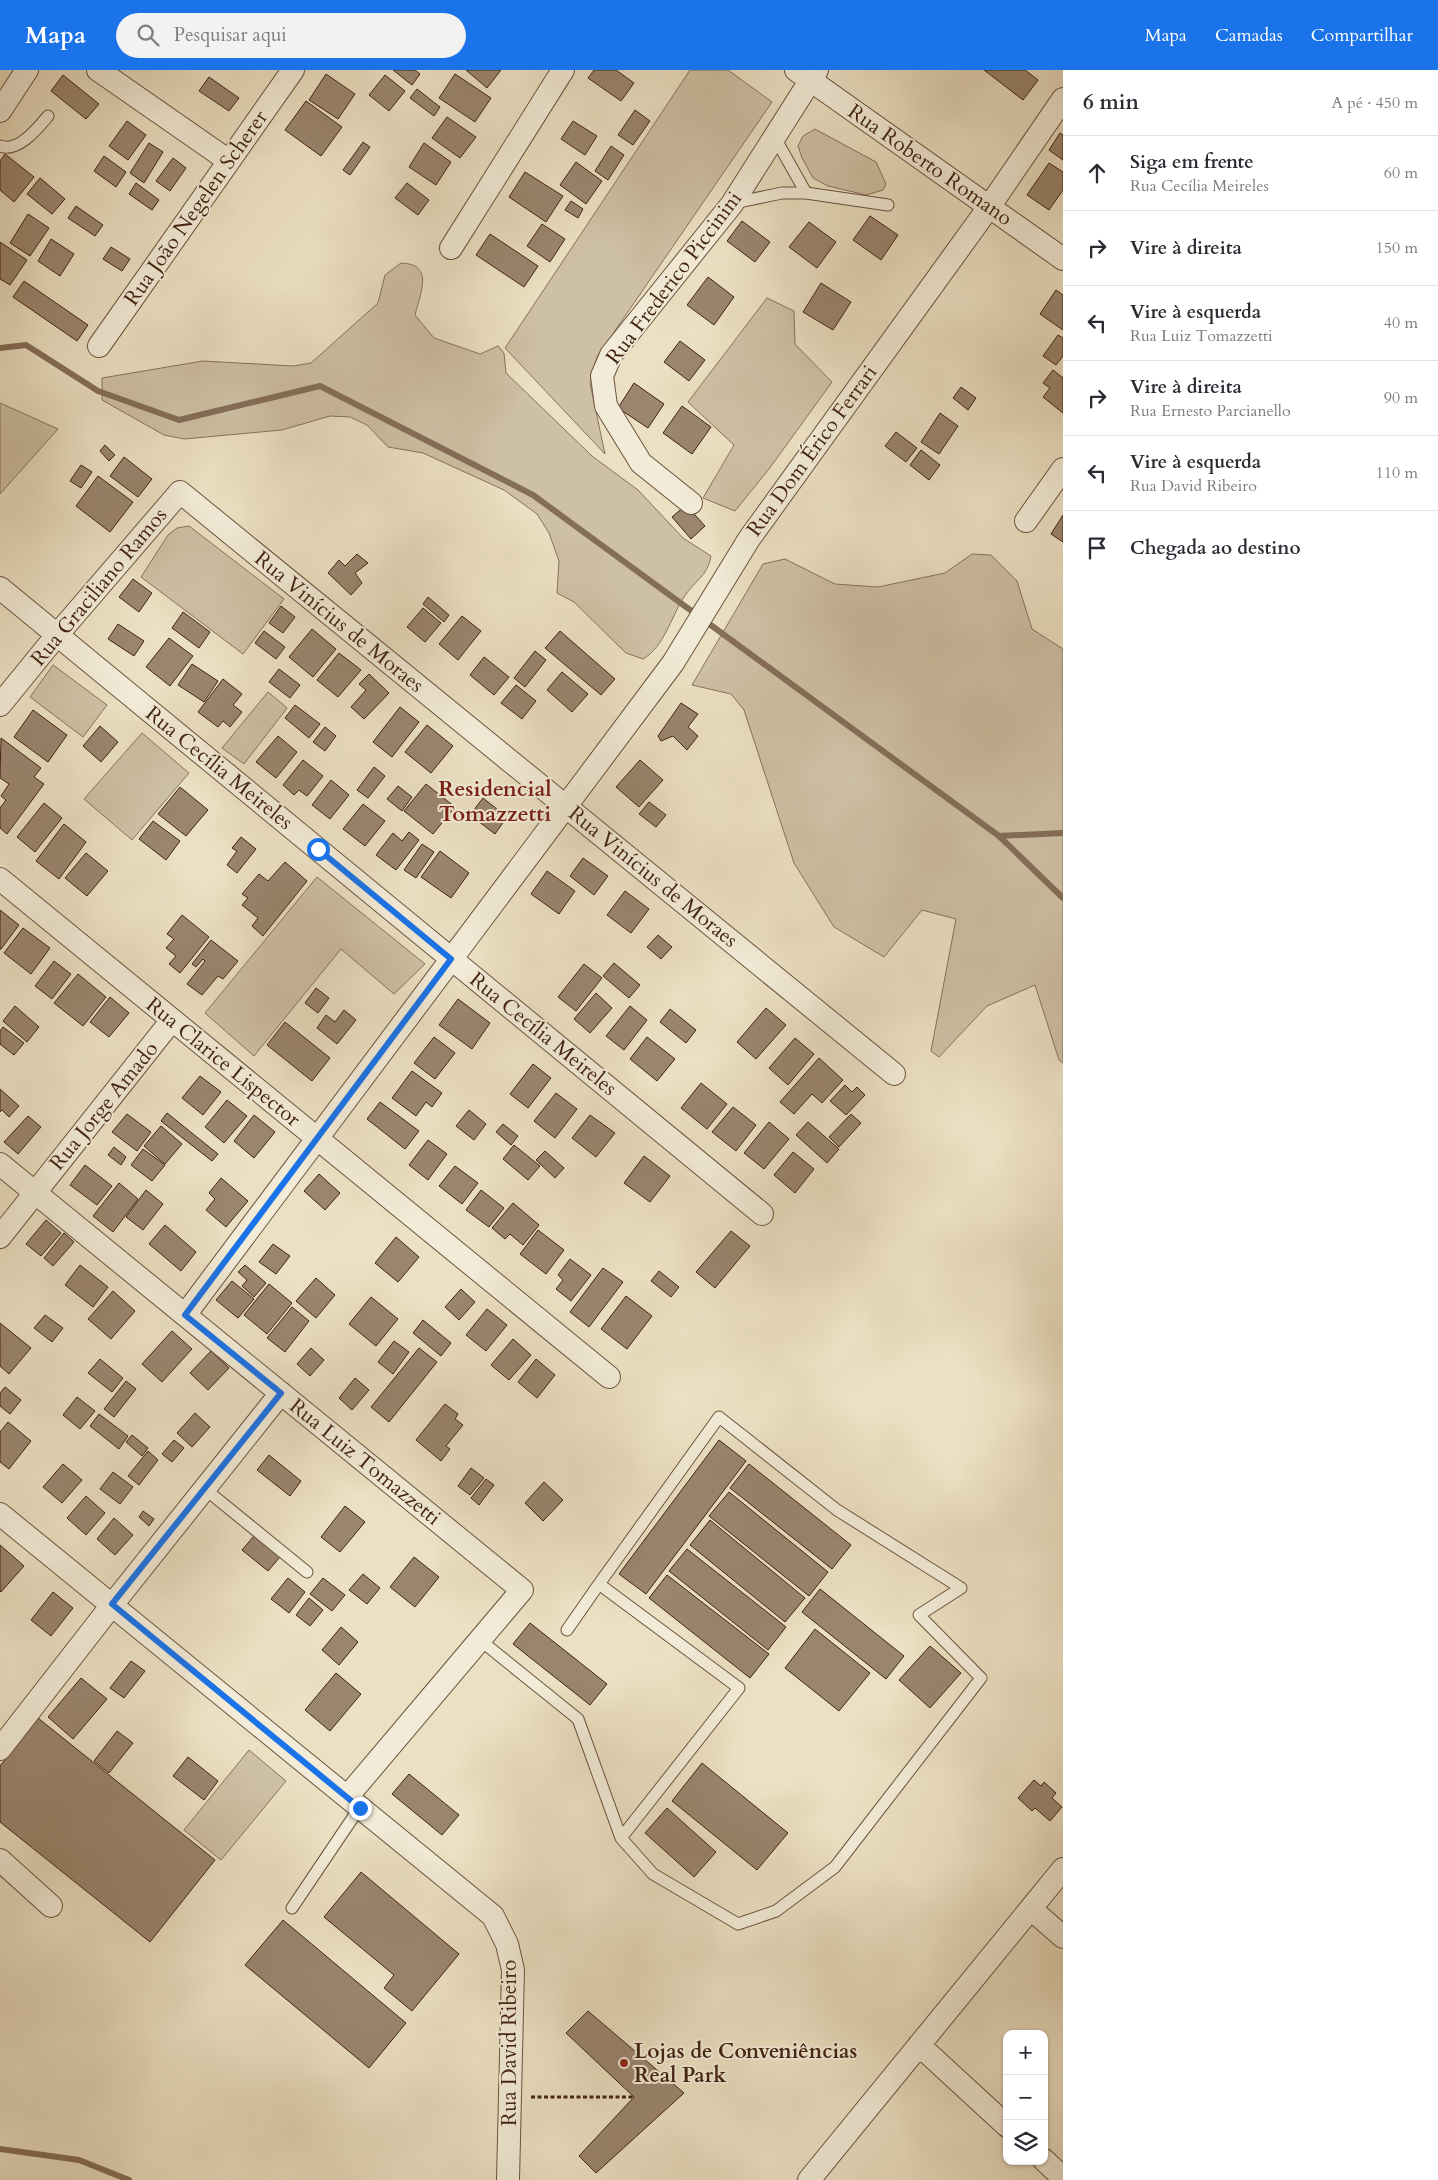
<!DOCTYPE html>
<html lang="pt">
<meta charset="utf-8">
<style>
:root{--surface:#fff;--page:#f2f2f3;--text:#2b2b33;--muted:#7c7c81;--line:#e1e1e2;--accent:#1a73e8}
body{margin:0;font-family:Cardo,serif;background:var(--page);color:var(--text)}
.controls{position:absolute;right:15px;bottom:15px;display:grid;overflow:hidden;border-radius:10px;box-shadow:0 1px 4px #0004}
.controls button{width:45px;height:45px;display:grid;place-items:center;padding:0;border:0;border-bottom:1px solid var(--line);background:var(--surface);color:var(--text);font:25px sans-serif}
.stop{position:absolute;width:15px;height:15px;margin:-11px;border:4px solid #1a73e8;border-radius:50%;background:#fff}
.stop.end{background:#1a73e8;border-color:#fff;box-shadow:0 1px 5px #0008}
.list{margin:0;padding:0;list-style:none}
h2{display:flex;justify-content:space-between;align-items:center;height:65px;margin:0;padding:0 20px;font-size:21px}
h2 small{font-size:16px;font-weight:400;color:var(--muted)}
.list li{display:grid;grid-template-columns:32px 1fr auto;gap:15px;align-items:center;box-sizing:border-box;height:75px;padding:0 20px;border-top:1px solid var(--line)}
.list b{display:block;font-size:19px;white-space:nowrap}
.list p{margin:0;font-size:16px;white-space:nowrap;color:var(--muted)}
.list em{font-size:16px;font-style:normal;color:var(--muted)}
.icon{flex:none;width:28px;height:28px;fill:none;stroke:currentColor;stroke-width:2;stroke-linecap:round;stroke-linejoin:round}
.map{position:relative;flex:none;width:1063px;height:2110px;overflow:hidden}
header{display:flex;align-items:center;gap:30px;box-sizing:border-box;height:70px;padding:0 25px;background:var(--accent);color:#fff}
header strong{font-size:24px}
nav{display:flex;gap:28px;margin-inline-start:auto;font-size:18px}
.search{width:350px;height:45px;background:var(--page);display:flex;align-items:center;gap:12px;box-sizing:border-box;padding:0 18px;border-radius:28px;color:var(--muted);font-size:19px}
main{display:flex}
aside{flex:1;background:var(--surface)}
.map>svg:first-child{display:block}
.green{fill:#cec0a4;stroke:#88725c}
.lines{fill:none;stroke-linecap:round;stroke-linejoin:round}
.stream{stroke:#856e58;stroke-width:6}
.building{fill:#9a856e;stroke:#422313}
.service-casing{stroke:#6c523f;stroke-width:13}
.minor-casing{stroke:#6c523f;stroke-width:24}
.path{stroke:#422313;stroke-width:3;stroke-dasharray:4 2.5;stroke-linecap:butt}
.service{stroke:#f2ebd7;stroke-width:11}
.minor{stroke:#f2ebd7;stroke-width:22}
.route{stroke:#1a73e8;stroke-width:6}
.poi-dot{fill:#8f2418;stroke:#f2ebd7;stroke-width:2}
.labels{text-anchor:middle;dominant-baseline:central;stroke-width:4;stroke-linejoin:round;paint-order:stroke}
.street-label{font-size:21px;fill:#422313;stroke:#f2ebd7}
.poi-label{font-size:21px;font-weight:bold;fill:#422313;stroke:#f2ebd7;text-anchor:start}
.neighbourhood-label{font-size:22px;font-weight:bold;fill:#7a1f14;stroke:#f2ebd7}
</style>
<header>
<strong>Mapa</strong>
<div class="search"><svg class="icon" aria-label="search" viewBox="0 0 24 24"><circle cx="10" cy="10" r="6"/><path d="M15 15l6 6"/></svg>Pesquisar aqui</div>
<nav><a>Mapa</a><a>Camadas</a><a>Compartilhar</a></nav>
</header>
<main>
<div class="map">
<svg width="1063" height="2110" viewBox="0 0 1063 2110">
<rect width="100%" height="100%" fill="#ebe0c2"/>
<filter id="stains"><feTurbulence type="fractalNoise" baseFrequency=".004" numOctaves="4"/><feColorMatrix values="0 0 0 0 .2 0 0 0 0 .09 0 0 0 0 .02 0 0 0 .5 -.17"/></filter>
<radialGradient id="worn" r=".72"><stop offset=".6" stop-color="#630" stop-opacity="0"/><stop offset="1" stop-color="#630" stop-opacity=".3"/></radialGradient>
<path class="green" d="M690 0H728L772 32 597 287 590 313 605 384 505 278Z
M815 59 876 92 886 114 883 120 866 125 828 116 813 108 802 88 798 76 803 66Z
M401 193C435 194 420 224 415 245L434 268 480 284 498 276 504 283 506 303 592 386 638 420 683 468 711 486C708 506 694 511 684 527 671 547 664 577 643 589L626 583 574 532 557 523 559 491 549 463 537 444 504 420 423 383 388 377 367 355 350 347 330 346 282 360 184 369 164 365 102 330V308L203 291 293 296 311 293 378 233 385 205Z
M767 228 794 241 795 274 832 312 769 399 735 441 703 428 734 375 688 332Z
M0 333 58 359 0 424Z
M189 456 284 529 243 584 141 507 168 465 177 458Z
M972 484 991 485 1017 511 1032 559 1063 579V993L1059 990 1035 915 987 936 939 987 931 981 956 849 922 840 884 887 834 857 794 793 744 640 731 624 692 615 763 494 785 489 835 514 878 517 945 503Z
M53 595 107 635 83 667 30 627Z
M268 622 287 638 244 694 222 678Z
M142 663 189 703 132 770 84 729Z
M317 807 425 894 394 924 341 879 254 986 205 943Z
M249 1680 286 1711 221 1790 184 1760Z"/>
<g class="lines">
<path class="stream" d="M0 278 26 275 98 321 179 350 320 316 533 425 999 766 1063 828
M999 766 1063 763
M0 2079 79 2090 129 2110"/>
</g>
<path class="building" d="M393 0H415L420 4 412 15Z
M466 0H501L487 18Z
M594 0H616L634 13 621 31 588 8Z
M984 0H1025L1038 10 1023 30Z
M326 4 355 24 338 49 309 30Z
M455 4 491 28 475 52 439 28Z
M63 5 99 34 86 49 51 21Z
M385 5 405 21 389 41 369 25Z
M209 7 239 28 229 41 199 21Z
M417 19 440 37 434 46 410 28Z
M306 31 342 57 321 86 285 60Z
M635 40 650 51 633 75 618 65Z
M447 47 476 67 460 88 432 68Z
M127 51 146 65 128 90 109 76Z
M573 51 597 66 585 85 561 69Z
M1060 63 1063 65V90L1049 80Z
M363 72 370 77 350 105 343 100Z
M149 73 163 82 144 113 130 103Z
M424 73 451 92 436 115 409 97Z
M611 76 624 85 608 110 595 101Z
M5 84 34 107 14 132 0 120V91Z
M104 86 126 102 116 117 94 101Z
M173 88 186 98 170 121 156 111Z
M576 92 602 111 586 134 560 115Z
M1049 93 1063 102V120L1049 140 1027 125Z
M525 102 563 126 546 152 509 127Z
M40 108 65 129 52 144 27 124Z
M136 113 159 130 152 140 129 124Z
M407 113 429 130 418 145 395 128Z
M571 131 583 139 578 148 565 140Z
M76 136 103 155 95 166 68 148Z
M28 144 49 158 30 186 10 173Z
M870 146 898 165 881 190 853 170Z
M742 151 770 172 755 192 727 171Z
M809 152 836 172 817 198 789 177Z
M542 154 565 169 550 192 527 176Z
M490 164 538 196 524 217 476 185Z
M51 169 74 184 60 206 38 191Z
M0 172 27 190 10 215 0 209Z
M111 177 130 189 122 201 103 189Z
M708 207 734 227 714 255 687 235Z
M24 211 88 255 77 271 13 227Z
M821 213 851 232 833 260 803 242Z
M1056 220 1063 225V260L1040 244Z
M1058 265 1063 268V286L1056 295 1043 286Z
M680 271 705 290 689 311 664 292Z
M1053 300 1063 308V343L1043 327 1050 318 1043 313Z
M634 313 664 334 648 358 618 338Z
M961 317 976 328 968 340 953 328Z
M682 336 711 357 692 384 663 363Z
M940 343 958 356 939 384 921 372Z
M896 362 917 378 906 392 885 376Z
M105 375 115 385 109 391 100 381Z
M921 380 940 395 929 410 910 395Z
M124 387 152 409 138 427 110 406Z
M81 395 92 402 81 418 70 411Z
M98 406 133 432 110 462 76 436Z
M686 435 705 456 691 469 672 447Z
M1063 445V472L1051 464Z
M357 484 368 493 355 503 362 513 351 525 328 503 339 490 345 496Z
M133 509 152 523 139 542 119 527Z
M428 527 449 545 444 552 423 534Z
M281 536 295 547 283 563 269 553Z
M423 538 441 553 425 572 407 557Z
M183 542 210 562 199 578 172 558Z
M462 546 481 561 458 590 439 574Z
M118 554 144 571 134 586 108 569Z
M312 559 336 579 313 607 289 587Z
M264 561 285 577 276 589 255 573Z
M560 561 615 609 601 625 545 578Z
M169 568 193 586 170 616 146 597Z
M535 581 546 590 525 617 514 608Z
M339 583 361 600 338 627 317 610Z
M484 587 509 607 494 625 470 605Z
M192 594 218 611 204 632 178 615Z
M279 599 300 615 290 628 269 612Z
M562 602 588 624 572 642 547 620Z
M369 604 389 623 364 649 351 637 366 620 359 614Z
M223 609 242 624 233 635 242 642 230 657 223 651 218 657 198 642Z
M516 615 536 631 522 649 501 633Z
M681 633 698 644 688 657 698 666 687 680 673 666 661 671 658 666Z
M295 635 320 654 309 668 285 648Z
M400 637 419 652 392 687 373 672Z
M33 640 67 665 48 692 14 667Z
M427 655 453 676 431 703 405 682Z
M100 656 118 672 101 692 83 676Z
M325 657 336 666 325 681 313 672Z
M278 666 297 682 276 708 256 692Z
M1 668 41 698 34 707 44 714 7 764 0 758V738L6 730 1 726 9 714 0 708Z
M303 690 323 706 307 726 299 720 294 725 283 715Z
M640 690 663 710 639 737 616 717Z
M374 697 385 706 368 728 357 720Z
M331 710 349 725 330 749 312 735Z
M426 714 455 737 433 764 404 741Z
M398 716 412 727 402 741 387 729Z
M180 717 208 740 186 766 158 744Z
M483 728 507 747 495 764 470 745Z
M649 732 666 745 656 757 639 744Z
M44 733 62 748 35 782 17 767Z
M363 734 385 751 365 776 343 759Z
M153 751 180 771 166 790 139 769Z
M64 754 86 772 59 809 36 791Z
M409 762 419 770 396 800 376 785 393 763 402 771Z
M241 767 256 779 237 803 227 795 237 781 232 778Z
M422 774 434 782 416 808 404 800Z
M440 781 469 803 451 828 421 807Z
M86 783 108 801 87 826 65 808Z
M583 788 608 806 594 825 570 806Z
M285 792 307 811 263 866 252 856 258 848 242 835 248 828 242 824 259 804 268 811Z
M547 801 575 821 559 844 531 824Z
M625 821 649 839 631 863 607 845Z
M0 840 19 855 1 879H0Z
M182 845 209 867 180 903 169 894 176 886 166 878 174 869 167 864Z
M23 858 50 878 31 904 4 883Z
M658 865 672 877 661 889 647 877Z
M211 870 238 891 223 909 218 906 202 925 187 914 205 891 203 889 196 897 192 894Z
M54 891 71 904 52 929 35 916Z
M614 893 640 915 629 928 603 906Z
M584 894 602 908 576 941 558 927Z
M78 904 106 927 83 956 54 933Z
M316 918 329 928 318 943 305 933Z
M596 923 612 938 590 963 574 949Z
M110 927 129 943 109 967 90 952Z
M458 929 490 953 472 979 439 955Z
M15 936 39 957 27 972 3 951Z
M630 936 647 950 624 980 606 966Z
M766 938 786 955 756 989 737 972Z
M670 939 696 960 686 973 660 952Z
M344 940 356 950 337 974 317 958 326 945 335 952Z
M285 952 330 988 312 1011 267 975Z
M3 957 24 973 14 985 0 974V961Z
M434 967 455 983 435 1009 414 993Z
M647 967 675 989 657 1011 630 989Z
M795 968 814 984 788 1015 769 998Z
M819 988 843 1010 822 1033 812 1024 794 1044 780 1032Z
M533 994 551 1008 528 1038 510 1024Z
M412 1001 442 1023 432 1037 426 1032 416 1046 392 1028Z
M200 1006 221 1022 203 1045 182 1028Z
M701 1013 727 1034 707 1059 681 1038Z
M845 1015 852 1022 857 1017 865 1025 846 1045 830 1031Z
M0 1019 19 1036 9 1047 2 1040 0 1042Z
M556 1023 577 1039 555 1068 534 1051Z
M227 1030 247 1046 224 1073 205 1057Z
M380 1032 419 1061 405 1079 367 1049Z
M733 1037 756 1055 736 1081 712 1062Z
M469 1040 486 1054 474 1070 456 1056Z
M167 1043 218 1084 212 1091 161 1051Z
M127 1044 151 1062 137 1081 112 1062Z
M851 1044 861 1053 839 1077 829 1067Z
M254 1045 275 1062 254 1088 234 1071Z
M590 1045 615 1063 596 1087 572 1068Z
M28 1046 41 1057 18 1084 4 1072Z
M769 1052 789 1069 764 1099 744 1083Z
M808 1052 839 1079 827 1093 796 1065Z
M503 1054 518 1066 511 1075 496 1062Z
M161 1056 182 1074 165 1094 144 1076Z
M428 1070 447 1084 428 1110 409 1095Z
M514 1075 540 1096 528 1110 503 1089Z
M114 1077 126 1087 121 1095 108 1085Z
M143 1079 165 1095 152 1111 131 1095Z
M545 1081 564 1098 555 1108 536 1090Z
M793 1082 814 1099 795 1123 774 1105Z
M644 1086 670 1106 650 1132 624 1113Z
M85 1095 112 1116 97 1135 70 1115Z
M455 1096 478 1113 462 1134 439 1116Z
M319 1104 340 1123 325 1140 304 1121Z
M221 1108 248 1131 226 1157 206 1140 215 1129 209 1123Z
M119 1113 138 1129 113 1162 93 1146Z
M146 1120 163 1134 143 1160 126 1147Z
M481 1120 504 1138 489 1157 466 1140Z
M513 1133 539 1155 523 1175 510 1164 505 1169 492 1158Z
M46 1150 61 1163 41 1186 26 1174Z
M165 1155 196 1182 181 1201 149 1174Z
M538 1160 564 1180 546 1204 520 1184Z
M731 1161 750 1176 715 1218 696 1202Z
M64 1163 74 1172 53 1196 44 1188Z
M396 1167 419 1187 398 1212 375 1193Z
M273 1174 290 1186 276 1204 259 1192Z
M570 1189 591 1205 571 1231 556 1219 563 1210 558 1205Z
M80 1195 108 1217 93 1237 65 1215Z
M245 1195 266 1213 254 1227 242 1216 247 1210 238 1202Z
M603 1198 623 1212 589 1257 570 1242Z
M659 1201 679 1217 671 1227 651 1211Z
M316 1208 335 1225 316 1248 296 1231Z
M232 1211 254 1229 238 1248 216 1230Z
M269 1214 292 1233 267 1264 244 1245Z
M461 1219 475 1232 459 1250 445 1237Z
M113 1221 135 1241 111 1269 88 1249Z
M626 1226 652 1246 627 1279 601 1259Z
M371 1227 398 1249 376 1276 349 1254Z
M292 1237 309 1251 285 1282 267 1268Z
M487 1239 507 1255 486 1281 466 1265Z
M45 1245 63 1258 52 1272 34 1258Z
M423 1250 451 1273 441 1286 413 1263Z
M0 1253 31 1278 9 1304 0 1296Z
M172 1261 192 1279 162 1312 142 1294Z
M513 1269 531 1285 509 1310 491 1295Z
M394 1271 409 1282 393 1304 378 1292Z
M311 1278 324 1290 310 1306 297 1294Z
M419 1278 437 1292 389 1352 371 1337Z
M211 1281 229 1298 208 1320 190 1303Z
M100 1289 123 1308 112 1322 88 1303Z
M536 1289 555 1305 537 1328 518 1312Z
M355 1308 369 1320 352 1340 339 1328Z
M126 1311 136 1319 114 1347 104 1339Z
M5 1317 21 1330 10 1344 0 1336V1323Z
M77 1327 95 1341 80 1359 63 1345Z
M445 1334 458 1344 455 1349 463 1355 446 1376 450 1379 441 1391 416 1370Z
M195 1343 210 1357 192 1377 177 1363Z
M99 1344 128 1366 119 1379 90 1356Z
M8 1352 31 1371 9 1399 0 1392V1362Z
M132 1365 148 1378 142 1386 126 1372Z
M174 1370 184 1378 172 1392 162 1384Z
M719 1370 746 1391 646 1524 619 1504Z
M148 1381 158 1390 139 1415 128 1406Z
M269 1385 301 1411 290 1426 257 1400Z
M63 1394 82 1410 62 1433 43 1417Z
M749 1394 851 1475 832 1499 730 1418Z
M471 1398 484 1408 470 1425 458 1416Z
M113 1402 133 1417 120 1434 100 1419Z
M486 1409 494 1415 479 1435 471 1428Z
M544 1412 563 1430 543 1451 525 1433Z
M729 1422 828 1502 809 1526 709 1446Z
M86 1426 105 1443 86 1465 67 1448Z
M345 1436 365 1452 340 1482 321 1467Z
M143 1441 154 1449 149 1456 139 1447Z
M114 1448 133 1465 115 1485 97 1469Z
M710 1450 805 1528 785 1552 690 1475Z
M254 1466 280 1487 268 1501 242 1480Z
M0 1475 24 1496 1 1522 0 1521Z
M687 1479 786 1557 768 1580 669 1501Z
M414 1487 439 1507 415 1537 390 1517Z
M363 1504 380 1518 367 1534 349 1520Z
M667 1505 769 1584 750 1608 649 1528Z
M288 1508 305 1522 289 1543 271 1529Z
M323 1508 345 1525 332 1541 310 1524Z
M820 1519 904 1586 886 1609 802 1542Z
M53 1522 73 1538 51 1566 31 1550Z
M309 1528 323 1540 310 1556 296 1545Z
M530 1553 607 1614 590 1635 513 1574Z
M341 1557 358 1572 339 1595 322 1580Z
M815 1559 870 1603 839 1641 785 1598Z
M930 1576 961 1603 930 1638 899 1610Z
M131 1591 145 1601 124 1628 110 1618Z
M336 1603 361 1624 330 1661 305 1640Z
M81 1608 107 1629 73 1669 48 1647Z
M38 1648 215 1790 150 1872 0 1752V1696Z
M117 1661 133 1673 109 1703 94 1691Z
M188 1687 218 1711 204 1730 173 1706Z
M702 1693 788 1763 757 1800 672 1731Z
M409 1704 459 1745 442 1765 392 1724Z
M1034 1710 1041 1716 1044 1712 1056 1723 1052 1728 1062 1737 1050 1751 1035 1738 1032 1741 1018 1728Z
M667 1738 716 1782 694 1807 645 1763Z
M361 1802 459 1884 412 1941 384 1918 394 1905 324 1847Z
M283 1850 406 1953 369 1998 245 1895Z
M588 1941 684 2023 596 2103 579 2086 634 2027 566 1963Z"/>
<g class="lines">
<defs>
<path id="service" d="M0 76C18 83 38 58 48 46
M806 123 888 135
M734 133 782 123H806L774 66
M205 1419 307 1502
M567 1560 599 1514 739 1618 621 1768
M480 1570 578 1649 621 1768 653 1804 738 1854 776 1841 835 1797 981 1608 919 1545 961 1518 837 1440 719 1347 599 1514
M292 1838 360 1737"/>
<path id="minor" d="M98 0 229 91
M796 0 1063 189
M0 41 27 0
M451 178 563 0
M99 276 293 0
M691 433 641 393 606 336 602 306 611 285 732 134 817 0
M1026 451 1063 399
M0 518 762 1144
M0 635 57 565 180 422 894 1004
M0 809 609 1307
M0 1094 522 1520 347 1727
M0 1167 172 950
M185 1245 673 593 749 469 989 137 1063 29
M0 1444 493 1846 507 1874 513 1900 508 2110
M0 1679 112 1535 281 1323
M0 1790 51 1836
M1031 1839 1063 1867
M919 1975 1007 2056
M1044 2090 1063 2108
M809 2110 1063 1799"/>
</defs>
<use href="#service" class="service-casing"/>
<use href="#minor" class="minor-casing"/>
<path class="path" d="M531 2027H634"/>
<use href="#service" class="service"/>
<use href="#minor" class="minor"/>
</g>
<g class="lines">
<path class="route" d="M318 779 451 889 185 1245 281 1323 112 1534 360 1738"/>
</g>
<circle class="poi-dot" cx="624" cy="1993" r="5"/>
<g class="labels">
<g class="street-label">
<text transform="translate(930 95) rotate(35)">Rua Roberto Romano</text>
<text transform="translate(196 138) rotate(-55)">Rua João Negelen Scherer</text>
<text transform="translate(674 208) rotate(-53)">Rua Frederico Piccinini</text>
<text transform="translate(812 381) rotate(-54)">Rua Dom Érico Ferrari</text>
<text transform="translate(99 517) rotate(-50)">Rua Graciliano Ramos</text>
<text transform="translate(339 552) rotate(39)">Rua Vinícius de Moraes</text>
<text transform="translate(219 698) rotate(39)">Rua Cecília Meireles</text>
<text transform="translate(653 807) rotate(39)">Rua Vinícius de Moraes</text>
<text transform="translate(543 964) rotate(39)">Rua Cecília Meireles</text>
<text transform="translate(223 992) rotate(39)">Rua Clarice Lispector</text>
<text transform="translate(104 1036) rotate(-51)">Rua Jorge Amado</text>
<text transform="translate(365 1392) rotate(39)">Rua Luiz Tomazzetti</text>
<text transform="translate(509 1973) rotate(-90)">Rua David Ribeiro</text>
</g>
<g class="poi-label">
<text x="634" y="1981">Lojas de Conveniências<tspan x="634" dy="24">Real Park</tspan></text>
</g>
<g class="neighbourhood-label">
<text x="495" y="719">Residencial<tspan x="495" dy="25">Tomazzetti</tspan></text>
</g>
</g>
<rect width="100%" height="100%" filter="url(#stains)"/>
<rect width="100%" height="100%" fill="url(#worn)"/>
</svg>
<div class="controls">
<button>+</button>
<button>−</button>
<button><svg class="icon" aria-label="layers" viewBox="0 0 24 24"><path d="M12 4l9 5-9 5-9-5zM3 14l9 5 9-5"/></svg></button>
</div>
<div class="stop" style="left:318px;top:779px"></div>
<div class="stop end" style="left:360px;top:1738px"></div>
</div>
<aside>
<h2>6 min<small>A pé · 450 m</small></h2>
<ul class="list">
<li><svg class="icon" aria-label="ahead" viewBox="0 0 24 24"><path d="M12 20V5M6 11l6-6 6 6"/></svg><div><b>Siga em frente</b><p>Rua Cecília Meireles</p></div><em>60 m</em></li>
<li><svg class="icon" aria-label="right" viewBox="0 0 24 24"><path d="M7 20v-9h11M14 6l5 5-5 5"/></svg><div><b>Vire à direita</b></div><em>150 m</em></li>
<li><svg class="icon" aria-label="left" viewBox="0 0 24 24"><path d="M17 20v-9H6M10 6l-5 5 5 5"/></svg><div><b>Vire à esquerda</b><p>Rua Luiz Tomazzetti</p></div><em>40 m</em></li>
<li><svg class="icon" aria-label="right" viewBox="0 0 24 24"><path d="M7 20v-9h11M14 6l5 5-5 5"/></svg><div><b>Vire à direita</b><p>Rua Ernesto Parcianello</p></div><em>90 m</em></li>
<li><svg class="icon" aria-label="left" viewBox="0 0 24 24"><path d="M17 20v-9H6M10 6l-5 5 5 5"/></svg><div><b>Vire à esquerda</b><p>Rua David Ribeiro</p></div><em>110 m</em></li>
<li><svg class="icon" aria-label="arrive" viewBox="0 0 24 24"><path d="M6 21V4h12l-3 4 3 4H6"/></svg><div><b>Chegada ao destino</b></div></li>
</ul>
</aside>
</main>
